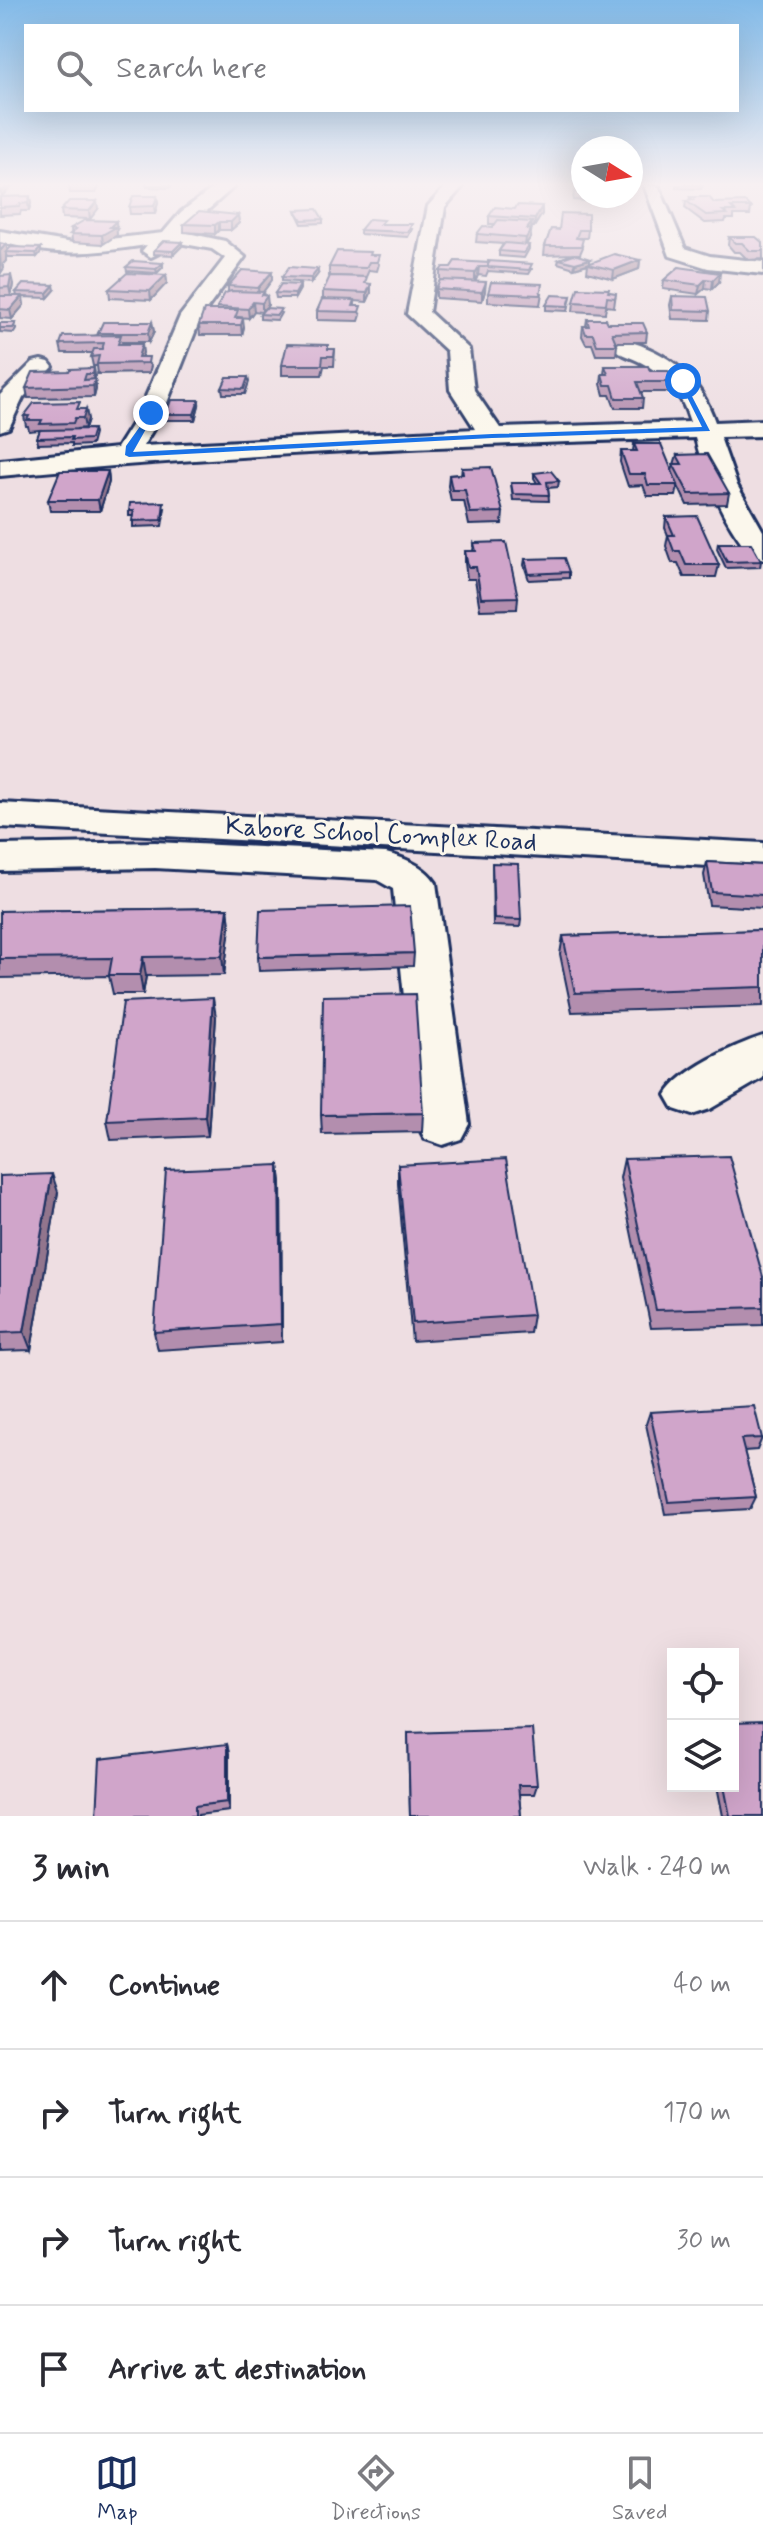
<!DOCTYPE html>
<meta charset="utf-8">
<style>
:root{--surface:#fff;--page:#f7f7f7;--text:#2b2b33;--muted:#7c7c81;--line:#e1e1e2;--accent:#1b2f5e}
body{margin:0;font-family:Mynerve,sans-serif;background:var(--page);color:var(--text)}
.controls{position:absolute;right:24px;bottom:24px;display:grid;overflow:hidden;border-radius:0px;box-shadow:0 8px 32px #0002}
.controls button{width:72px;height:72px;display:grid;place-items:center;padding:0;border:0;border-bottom:2px solid var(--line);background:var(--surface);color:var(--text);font:40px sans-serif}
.compass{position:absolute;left:571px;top:136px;width:72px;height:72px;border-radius:50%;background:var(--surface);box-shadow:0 8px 32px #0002;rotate:101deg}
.stop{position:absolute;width:24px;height:24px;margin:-18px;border:6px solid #1a73e8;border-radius:50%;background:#fff}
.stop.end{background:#1a73e8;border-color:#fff;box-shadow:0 2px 8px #0008}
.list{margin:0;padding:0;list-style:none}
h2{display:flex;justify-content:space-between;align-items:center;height:104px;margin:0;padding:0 32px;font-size:34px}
h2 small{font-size:26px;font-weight:400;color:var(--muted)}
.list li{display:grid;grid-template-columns:52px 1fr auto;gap:24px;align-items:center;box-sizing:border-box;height:128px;padding:0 32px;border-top:2px solid var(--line)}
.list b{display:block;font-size:30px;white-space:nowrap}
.list em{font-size:26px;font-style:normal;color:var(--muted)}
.icon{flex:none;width:44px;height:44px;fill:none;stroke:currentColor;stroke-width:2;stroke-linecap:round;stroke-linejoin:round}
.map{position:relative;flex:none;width:763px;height:1816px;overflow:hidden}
.search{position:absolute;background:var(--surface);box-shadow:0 8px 32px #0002;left:24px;right:24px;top:24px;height:88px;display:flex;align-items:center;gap:20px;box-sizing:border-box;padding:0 28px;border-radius:0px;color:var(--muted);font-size:30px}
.sheet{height:616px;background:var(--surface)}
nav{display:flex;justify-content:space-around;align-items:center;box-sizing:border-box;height:112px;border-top:2px solid var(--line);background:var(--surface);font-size:22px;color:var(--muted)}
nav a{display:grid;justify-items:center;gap:4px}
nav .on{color:var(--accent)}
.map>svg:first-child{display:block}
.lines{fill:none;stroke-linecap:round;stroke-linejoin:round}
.minor-casing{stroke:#1b2f5e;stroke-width:6}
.minor{fill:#fbf7ec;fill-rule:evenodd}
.wall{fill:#b38eae;stroke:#1b2f5e;stroke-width:2}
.shaded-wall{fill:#92748d;stroke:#1b2f5e;stroke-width:2}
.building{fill:#d0a5ca;stroke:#1b2f5e;stroke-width:2}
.route{fill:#1a73e8}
.labels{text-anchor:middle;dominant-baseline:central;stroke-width:6;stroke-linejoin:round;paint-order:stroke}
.street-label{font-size:26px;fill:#1b2f5e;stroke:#fbf7ec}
</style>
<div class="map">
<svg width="763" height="1816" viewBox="0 0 763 1816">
<rect width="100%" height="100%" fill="#eedee2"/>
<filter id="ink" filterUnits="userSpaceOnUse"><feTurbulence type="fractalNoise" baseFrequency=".0125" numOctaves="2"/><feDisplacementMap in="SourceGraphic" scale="16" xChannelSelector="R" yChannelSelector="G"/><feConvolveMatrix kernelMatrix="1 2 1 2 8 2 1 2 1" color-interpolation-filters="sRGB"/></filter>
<g filter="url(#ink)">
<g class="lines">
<defs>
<path id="minor" d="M217 185H236L183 232 225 241 245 257 201 317 163 413 143 446 475 429 450 390 447 351 407 314 428 206 447 185H464L445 207 429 312 469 349 474 390 500 428 690 422C681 392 665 373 636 360 627 356 619 354 613 347L624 340C669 352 700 377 715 422L763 420V436L720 437 737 485 763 531V559L752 556C723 521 706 482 695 438 463 445 231 453 0 476V460L117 448 139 413 180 316 225 258 212 249 179 243 151 257 142 251 147 245C86 254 61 257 0 242V231L73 243 163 233 181 212Z
M644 185 659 187 685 248 710 256 763 262V274L708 268 670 256Z
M41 360 49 362 53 367 23 398 9 428 0 431V395L33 362Z
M0 803 763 843V869L0 827Z
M155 842 386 853C405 858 425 866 436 883L469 1124 461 1139 443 1145 425 1139 417 1124 393 889 377 880 155 868 0 871V845Z
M763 1036V1078L710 1109 692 1115 674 1109 666 1095C680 1070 735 1045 763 1036Z"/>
</defs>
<use href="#minor" class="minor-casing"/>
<use href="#minor" class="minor"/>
</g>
<path class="wall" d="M100 185 96 193H70L69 186Z
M146 185H172L169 188 147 187Z
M583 185V196L620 197 615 203 573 200 574 192Z
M676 185H703L701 189 676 188Z
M157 196 158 203 155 214H130L129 207Z
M0 197 31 203 29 211H21L20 214 0 215Z
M690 197 714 203 751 207 750 215H734V219H726L725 222 705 223 685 208 686 201H689Z
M542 206V214L534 227H532L530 238 526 244 529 245V249L524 258 499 256V251L503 244 476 242 477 234 493 227 494 224H489V216L515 209Z
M98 209 90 219 62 218 61 210Z
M296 210 323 219V223L302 224 297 214Z
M238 215 239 223 231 230H219L215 234 184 232V224Z
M384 224 412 229 408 237 360 234V230Z
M71 228 117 229 116 230 117 235 103 244 72 242Z
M551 229 588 230 587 238H578L583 247 580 254H575L590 263 640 260 639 269 613 279 587 272 588 264 574 268 558 263 559 259 574 254 544 255 545 246Z
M729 237 763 243V259L748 260 740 252H734L728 245Z
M182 242V246L173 255 154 254V250Z
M0 244 8 251 41 252 37 257H7L6 254 5 256 6 261 3 264 4 268 0 273Z
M371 255 379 264 377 271 369 270 366 277 329 276V267Z
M455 261 532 269 529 274 488 271 486 276 478 275 475 282 485 291 482 301 436 298V289L440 280V271L451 267Z
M163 263V267L157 273 127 271 126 267Z
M679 267 719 282 712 289 705 288 698 294 663 289 664 280Z
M272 272V280L263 292H264L268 305 265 308 281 313 277 320 260 319V314L262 312 254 311 249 318 238 317 244 327 242 335H200L199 325 217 310V307L228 292V286Z
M318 274 311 283 282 281V277Z
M166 275 167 283 151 300 110 298 109 289Z
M0 276 13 284 11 296H17L16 292 55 290 48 298 23 297 24 305 12 319 0 318Z
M371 284V293L367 302 355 301V306L361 315 359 321 317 320V311L323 299V291Z
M300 285V289L295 298H276L275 293Z
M608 292 616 293 614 307 606 306 605 313 573 311 574 302Z
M488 293H542L540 305 488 302Z
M571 296 568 311 546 310V305Z
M672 296 710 311 709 320 672 319 670 305Z
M587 319 647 332 646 342H616L617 345 616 355H596L592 344H586L582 336 583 326H586Z
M152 322 154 332 149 342H122L123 344H142V357L151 366 149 373 98 374 97 366H93L91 357 93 353H62L60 344 98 335V333Z
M0 323 17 328 14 333 0 332Z
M329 349H335L334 366H324L322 375H282V365Z
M605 366 650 371 673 382 671 392H641L643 398 642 408H615L610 395H604L601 384 602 374H604Z
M94 368 96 389 94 397 28 398 26 388 69 371Z
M248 377 249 382 245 394H223L222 388Z
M199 405 195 420H166V414Z
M81 409 88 419 85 428 76 429H93L94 434 91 445 72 446V443L38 444 37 438 40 430 29 431 28 426H26L24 416Z
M634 444 672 471 677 455 729 493 727 504 687 505 678 486 676 496H647L643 485 628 486 620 462 621 451H633Z
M462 468 503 512 502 524 469 525 464 501H451L448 486 449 475 461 474Z
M108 471 109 482 100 511H50L48 500Z
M534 473 559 481 558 487 548 488 549 501 513 500 511 483H537L534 478Z
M165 508 162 526 133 527V516H129V511Z
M666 517 719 565 716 577H684L678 563H672L666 546 668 535 665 528Z
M474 543 518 597 517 609 480 610 475 579H467L465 563V551H473Z
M718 543 761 561 760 567 726 568 717 549Z
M525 559 569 572V578L529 580 524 565Z
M707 862 763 865V908L709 905 704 875Z
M492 863 521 920 520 927 493 926Z
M228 908 230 927 224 975 146 976 143 994H113L109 976 0 978V911Z
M763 930V1006L572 1012 560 954 563 936Z
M414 953 413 966 259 971 258 957Z
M216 1017 208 1136 111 1140 107 1121Z
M423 1113 422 1132 322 1134 321 1115Z
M624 1159 763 1277V1325L651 1328 620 1178Z
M279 1165 281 1183 282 1342 158 1350 154 1332Z
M398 1165 533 1315 530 1333 412 1341 398 1184Z
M0 1176 58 1192 31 1350 0 1351Z
M650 1412 762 1438 757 1450 744 1451 756 1497 750 1509 665 1514 646 1424Z
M408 1733 537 1785 534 1794H519L521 1816H410Z
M227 1744 229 1754V1811L198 1815V1816H97Z
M717 1786H733L763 1816H723Z"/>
<path class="shaded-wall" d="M9 185H14L2 196 1 192Z
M30 196 31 203 29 211 28 203Z
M157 196 158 203 155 214 154 206Z
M97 201 98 209 90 219 89 211Z
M542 206V214L534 227 535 219Z
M238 215 239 223 231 230V222Z
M116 221 117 235 103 244 102 235Z
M219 222V230L215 234V225Z
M532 222 530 238 525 246 527 229Z
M182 242V246L173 255V251Z
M6 244 8 252H6V261L3 264 4 268 1 273 0 251Z
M41 248V252L37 257 36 253Z
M590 259V263L574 268 575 263Z
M640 260 639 269 613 279 614 270Z
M163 263V267L157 273 156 269Z
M479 267 478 275 475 282V273Z
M318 269V274L311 283V278Z
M272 272V280L259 297 258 288Z
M720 273 719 282 712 289 713 280Z
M11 275 13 284 11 296 9 287Z
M166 275 167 283 151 300 150 291Z
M706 279 705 288 698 294 700 285Z
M486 282 485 291 482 301V292Z
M371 284V293L367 302V293Z
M54 285 55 290 48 298 47 293Z
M300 285V289L295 298V294Z
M264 292V299L267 296 268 305 262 312V295Z
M22 296 24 305 12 319 10 310Z
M253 302 254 311 249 318 248 309Z
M243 318 244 327 242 335 241 325Z
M152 322 154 332 149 342 148 333Z
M142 344 143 353 140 363 138 357Z
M94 368 96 389 94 397 93 374Z
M199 400V405L195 420 194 414Z
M86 409 88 419 85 428 83 418Z
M108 471 109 482 100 511 98 500Z
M228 908 230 927 224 975 222 956Z
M143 957 146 976 143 994 140 975Z
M213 998 216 1017 208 1136 205 1117Z
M279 1165 281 1183 282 1342 281 1324Z
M52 1174 58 1192 31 1350 24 1332Z
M227 1744 229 1754V1811L227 1802Z"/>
<path class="building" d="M0 185H9L1 192H0Z
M579 185H583V193L574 192Z
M30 196 28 203 20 204 19 206 0 207V197Z
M133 196H157L154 206 129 207Z
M690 197H709L714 203 746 202 751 207H731L735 211H723L727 214 706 215 686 201 693 200Z
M69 201H97L89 211 61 210Z
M517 205 542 206 535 219 489 216 495 207 515 209Z
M317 209 323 219 302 220 296 210Z
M199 211 238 215 231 222H219L215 225 184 224Z
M561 213 588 214V230H579L576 238 583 239 581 246H545L551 229 559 230Z
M369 219 384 220 380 224H412L408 232 360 230Z
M85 220 116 221 110 227H116L102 235 70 234 76 229 71 228Z
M498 220 532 222 527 229 531 230 526 238 477 234 483 226 493 227Z
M729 237H756L763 243V251H750L742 243H735Z
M163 241 182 242 173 251 154 250Z
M505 243 529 245 524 253 499 251Z
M0 244H6L0 251Z
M11 247 41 248 36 253 6 252Z
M337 251 371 252 370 255H379L377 262H369L366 268 329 267Z
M574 254 590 259 575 263 559 259Z
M614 254 640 260 614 270 588 264Z
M133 261 163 263 156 269 126 267Z
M455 261 489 263 486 267H479L475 273 440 271 443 267H451Z
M488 261 532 264 529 270 488 267Z
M289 267 318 269 311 278 282 277Z
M679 267 720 273 713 280 706 279 700 285 664 280Z
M242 270 272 272 258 288 228 286Z
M127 273 166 275 150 291 109 289Z
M11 275 9 287 0 288V276Z
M330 276 367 277 365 283 371 284 367 293 323 291Z
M440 280 486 282 482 292 436 289Z
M491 282 542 284 540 295 488 293Z
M23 284 54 285 47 293 16 292Z
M281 284 300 285 295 294 275 293Z
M578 288 609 289 608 292 616 293 615 298 607 297 606 304 574 302Z
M231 291 264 292 262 295 267 296 262 303 253 302 248 309 217 307 225 293Z
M552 295 571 296 568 306 546 305Z
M0 296H22L10 310 0 309Z
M672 296 707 297 710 311 673 310Z
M322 299 355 300 353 306H361L359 312 317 311Z
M265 308 281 309 277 315 260 314Z
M204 310H238L235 318H243L241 325H199Z
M587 319H606L608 323H643L647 332 612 333 617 345H597L593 334H586L583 326H589Z
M103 322H152L148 333H98Z
M0 323H16L13 328H0Z
M121 335 118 344H142L138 357H149L148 363 97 364 99 356 91 357 94 349H102L104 343 60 344 63 336Z
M287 344 328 345V349H335L334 356H323L322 365H282Z
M605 366H648L650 371H668L673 382H637L643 398H616L612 385H605L602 374H608Z
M94 368 93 374H86L84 380 95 379 93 386 26 388 33 372 69 371 70 369Z
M227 377H248L244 389 222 388Z
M171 400H199L194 414H166Z
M80 402 77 409H86L83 418H75L73 423 40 424 42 420H27L29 416H24L34 403Z
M93 429 90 439 71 440 72 437 37 438 40 430Z
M634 444H661L678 485H648L645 474H629L621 451H637Z
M707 454 729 493 689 494 673 464H682L677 455Z
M491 467 503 512 470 513 465 490H452L449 475 463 474 462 468Z
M60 471H108L98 500H48Z
M551 471 559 481 547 482 549 495 513 494 511 483H541L534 473Z
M164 502 162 520 132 521 134 510 129 511 130 503Z
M697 516 719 565H686L680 551H674L668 535H674L666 517Z
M506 542 518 597 481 598 476 567H468L465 551H476L474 543Z
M718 543H751L761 561 727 562Z
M564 558 569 572 529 574 525 559Z
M707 862 763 865V895L712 892Z
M492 863 518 864 521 920 494 919Z
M410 906 414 953 258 957 260 910Z
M228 908 222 956 143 957 140 975H109L112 958 0 959V911Z
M763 930V987L575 993 563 936Z
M415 994 423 1113 321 1115 323 996Z
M213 998 205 1117 107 1121 123 1002Z
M729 1156 763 1277V1307L656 1310 624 1159Z
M506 1159 533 1315 413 1323 398 1165Z
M279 1165 281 1324 154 1332 166 1170Z
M52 1174 24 1332 0 1333V1176Z
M754 1406 762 1438 741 1439 756 1497 669 1502 650 1412Z
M763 1722V1816H730L724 1786H733V1723Z
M532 1729 537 1785H518L521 1816H410L408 1733Z
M227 1744V1802L195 1806V1816H97L100 1759Z"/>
</g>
<linearGradient id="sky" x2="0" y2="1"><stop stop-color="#82bae8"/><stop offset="0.42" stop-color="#f7f0f2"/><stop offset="1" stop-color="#f7f0f2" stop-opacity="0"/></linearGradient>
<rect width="763" height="439" fill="url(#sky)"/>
<path class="route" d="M683 379 710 431 492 438 129 457 125 455 126 446 151 411 155 413 133 452 492 434 702 427 679 381Z"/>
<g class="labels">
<g class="street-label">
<text transform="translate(381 835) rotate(3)">Kabore School Complex Road</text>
</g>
</g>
</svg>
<div class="controls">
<button><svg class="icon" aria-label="locate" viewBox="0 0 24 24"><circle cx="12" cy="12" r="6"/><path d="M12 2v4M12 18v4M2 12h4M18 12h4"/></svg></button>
<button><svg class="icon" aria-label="layers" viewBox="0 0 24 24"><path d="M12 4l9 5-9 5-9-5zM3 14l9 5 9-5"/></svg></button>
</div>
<svg class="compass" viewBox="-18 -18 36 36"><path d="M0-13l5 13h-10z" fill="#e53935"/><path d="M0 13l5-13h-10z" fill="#7c7c81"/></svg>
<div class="stop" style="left:683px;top:381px"></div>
<div class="stop end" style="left:151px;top:413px"></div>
<div class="search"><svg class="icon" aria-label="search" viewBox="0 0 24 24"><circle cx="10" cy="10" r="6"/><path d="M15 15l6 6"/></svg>Search here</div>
</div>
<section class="sheet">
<h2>3 min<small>Walk · 240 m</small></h2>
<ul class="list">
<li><svg class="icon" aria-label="ahead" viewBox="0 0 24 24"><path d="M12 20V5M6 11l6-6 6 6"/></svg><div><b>Continue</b></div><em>40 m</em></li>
<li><svg class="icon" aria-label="right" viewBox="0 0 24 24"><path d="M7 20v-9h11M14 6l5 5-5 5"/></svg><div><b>Turn right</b></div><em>170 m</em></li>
<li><svg class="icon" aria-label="right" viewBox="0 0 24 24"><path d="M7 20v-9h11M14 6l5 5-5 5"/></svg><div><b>Turn right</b></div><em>30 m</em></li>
<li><svg class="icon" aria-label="arrive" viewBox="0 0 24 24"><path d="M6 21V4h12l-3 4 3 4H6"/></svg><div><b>Arrive at destination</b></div></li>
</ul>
</section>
<nav>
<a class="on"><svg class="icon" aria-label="map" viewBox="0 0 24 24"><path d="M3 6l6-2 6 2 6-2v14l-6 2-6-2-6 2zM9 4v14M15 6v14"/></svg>Map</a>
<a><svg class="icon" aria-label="directions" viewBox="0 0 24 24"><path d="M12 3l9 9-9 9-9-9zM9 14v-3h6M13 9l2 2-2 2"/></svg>Directions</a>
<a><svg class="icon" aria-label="saved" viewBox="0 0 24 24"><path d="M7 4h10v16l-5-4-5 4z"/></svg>Saved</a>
</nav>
